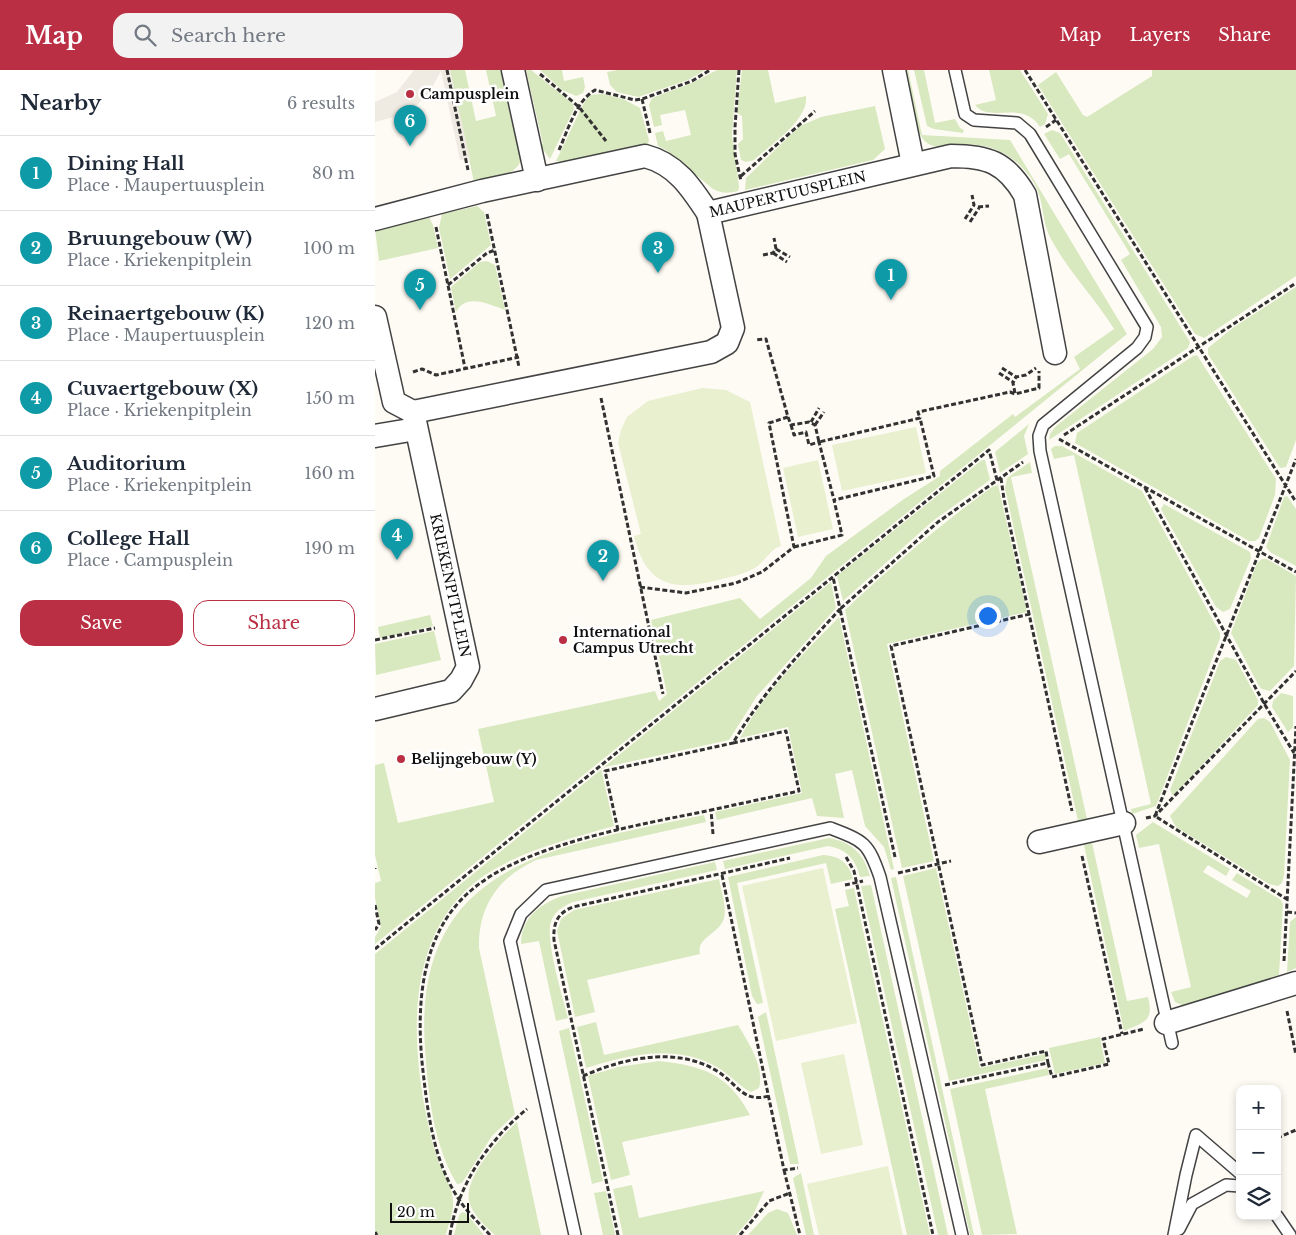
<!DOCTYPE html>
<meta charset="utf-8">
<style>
:root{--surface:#fff;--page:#f2f2f3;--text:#1f2937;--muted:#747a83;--line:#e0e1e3;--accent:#ba2f43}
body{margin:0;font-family:"Libre Baskerville",serif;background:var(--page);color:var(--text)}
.controls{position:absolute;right:15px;bottom:15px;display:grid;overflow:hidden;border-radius:10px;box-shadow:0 2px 8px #0003}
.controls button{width:45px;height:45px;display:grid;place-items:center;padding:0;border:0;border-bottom:1px solid var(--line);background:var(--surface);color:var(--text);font:25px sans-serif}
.scale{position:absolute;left:15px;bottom:12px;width:79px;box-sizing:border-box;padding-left:5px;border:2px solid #101010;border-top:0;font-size:14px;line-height:18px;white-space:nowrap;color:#101010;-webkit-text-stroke:4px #fff;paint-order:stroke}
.you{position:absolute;left:612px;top:545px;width:18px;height:18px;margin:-12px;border:4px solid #fff;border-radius:50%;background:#1a73e8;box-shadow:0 0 0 8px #1a73e833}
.badge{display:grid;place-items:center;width:32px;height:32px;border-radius:50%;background:var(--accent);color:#fff;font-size:16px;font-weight:700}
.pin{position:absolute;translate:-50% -41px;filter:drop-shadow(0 1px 2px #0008)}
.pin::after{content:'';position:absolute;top:26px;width:18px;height:15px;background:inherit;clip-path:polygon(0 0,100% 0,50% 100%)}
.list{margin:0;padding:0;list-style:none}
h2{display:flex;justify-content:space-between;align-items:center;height:65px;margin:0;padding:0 20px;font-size:21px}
h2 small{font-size:16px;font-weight:400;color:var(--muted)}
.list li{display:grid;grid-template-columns:32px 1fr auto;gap:15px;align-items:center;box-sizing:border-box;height:75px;padding:0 20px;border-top:1px solid var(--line)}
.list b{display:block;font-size:19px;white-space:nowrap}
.list p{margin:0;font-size:16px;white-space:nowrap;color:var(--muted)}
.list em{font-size:16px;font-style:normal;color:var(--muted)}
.actions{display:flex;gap:10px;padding:15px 20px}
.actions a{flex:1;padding:11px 0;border:1px solid var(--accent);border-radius:15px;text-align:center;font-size:18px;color:var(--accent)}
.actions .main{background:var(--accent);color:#fff}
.icon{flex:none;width:28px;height:28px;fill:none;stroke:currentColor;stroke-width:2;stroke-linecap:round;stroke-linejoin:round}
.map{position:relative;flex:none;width:921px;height:1165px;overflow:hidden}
header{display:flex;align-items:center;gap:30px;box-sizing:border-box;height:70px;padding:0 25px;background:var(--accent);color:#fff}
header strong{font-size:24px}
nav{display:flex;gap:28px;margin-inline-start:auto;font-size:18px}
.search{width:350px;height:45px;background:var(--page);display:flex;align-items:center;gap:12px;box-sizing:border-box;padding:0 18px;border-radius:15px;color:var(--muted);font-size:19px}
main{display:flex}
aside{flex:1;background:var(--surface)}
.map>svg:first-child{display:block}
.green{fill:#d8e8bf}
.pitch{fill:#e8f0d0}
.plaza{fill:#f0ebe2}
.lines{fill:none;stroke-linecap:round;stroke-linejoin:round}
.lane-casing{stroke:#434343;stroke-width:14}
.street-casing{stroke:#434343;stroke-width:25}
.path{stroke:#323232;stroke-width:3;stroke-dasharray:5 2.5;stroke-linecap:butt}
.lane{stroke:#fff;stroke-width:11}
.street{stroke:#fff;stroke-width:22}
.poi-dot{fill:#ba2f43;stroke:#fff;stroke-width:2}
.labels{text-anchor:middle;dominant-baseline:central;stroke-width:5;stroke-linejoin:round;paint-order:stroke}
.poi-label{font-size:14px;font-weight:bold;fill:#101010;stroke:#fff;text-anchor:start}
.street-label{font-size:14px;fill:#101010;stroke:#fff}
</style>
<header>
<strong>Map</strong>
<div class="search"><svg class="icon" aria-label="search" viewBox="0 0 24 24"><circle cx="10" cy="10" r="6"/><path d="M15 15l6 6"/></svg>Search here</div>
<nav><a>Map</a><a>Layers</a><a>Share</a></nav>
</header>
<main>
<aside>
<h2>Nearby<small>6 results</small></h2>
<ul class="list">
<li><span class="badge" style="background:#0f9aa8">1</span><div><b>Dining Hall</b><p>Place · Maupertuusplein</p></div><em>80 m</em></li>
<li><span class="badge" style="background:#0f9aa8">2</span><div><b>Bruungebouw (W)</b><p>Place · Kriekenpitplein</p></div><em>100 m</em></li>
<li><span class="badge" style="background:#0f9aa8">3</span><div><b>Reinaertgebouw (K)</b><p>Place · Maupertuusplein</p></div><em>120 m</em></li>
<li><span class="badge" style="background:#0f9aa8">4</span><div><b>Cuvaertgebouw (X)</b><p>Place · Kriekenpitplein</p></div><em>150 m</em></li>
<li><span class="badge" style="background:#0f9aa8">5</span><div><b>Auditorium</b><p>Place · Kriekenpitplein</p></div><em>160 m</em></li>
<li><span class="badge" style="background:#0f9aa8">6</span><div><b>College Hall</b><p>Place · Campusplein</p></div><em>190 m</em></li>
</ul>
<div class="actions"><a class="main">Save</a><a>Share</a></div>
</aside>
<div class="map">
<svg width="921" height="1165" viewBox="0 0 921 1165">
<rect width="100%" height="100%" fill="#fefbf4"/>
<path class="green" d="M75 0H90L101 51 121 46 111 0H127L147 88C140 108 117 108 99 112Z
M151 0H156L198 34 199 39 175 89 165 75 168 74Z
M165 0H187L189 11 208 7 210 17 208 23 201 26 187 20Z
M243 0H330L313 10 263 27 242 22 235 15 232 2Z
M342 0H362L357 65 364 117 363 121C354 123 347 124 338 119L291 80 283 76 280 63 288 61 291 71 316 65 310 40 285 45 287 55 279 57 274 35 277 28 317 13Z
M367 0H393L400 33 431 26C434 50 396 74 379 90L371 92 366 90 363 74 368 69 367 46 362 43Z
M530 0H533L547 65 635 70 752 264 0 874V867L6 857 0 828V813L6 811 0 785V695L9 693 23 753 119 732 103 659 280 621 284 631 292 624 276 550 365 528 385 549 436 508 451 486 529 429 565 406V401L638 344 640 347 705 299 699 287 739 259C720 228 693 201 676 169 664 147 672 125 651 102 639 87 621 77 602 75 585 73 557 86 546 66 537 50 534 19 530 0Z
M539 0H549L560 53 580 49 585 58 589 60 588 63 559 59 552 56Z
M614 0H645L673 44 670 54 665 57C647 29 615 54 600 35L621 30Z
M777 0H921V206L829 268 820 264 663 15 681 2 708 45 712 47 777 6Z
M228 24 248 29 265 38 274 70 273 74 192 92 181 91C187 80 208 32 213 27 217 24 223 24 228 24Z
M500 36 510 79 498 90 370 120 371 108 425 56 446 47Z
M677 60 685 63 815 272 813 278 674 370 675 364 680 357 778 279 787 267 786 257 746 190 755 184 694 84 685 89 669 64Z
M102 136 109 142 116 175 75 209 64 158 67 144Z
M54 147 58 155 63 178 4 191 0 159Z
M112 191 120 195 130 240C113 234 91 223 81 242L76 217 105 192Z
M921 217V370L911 397 905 398 833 284V278L859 257Z
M822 285 901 409 900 425 884 468 880 471H874L700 373 702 363 818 286Z
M654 354 649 366 653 384 625 403 620 382Z
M680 376H687L767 421 845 563V568L781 736 757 744 756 739 776 734 699 385 679 389 676 379Z
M607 390H610L615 410 559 450 468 531 462 506Z
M655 392 657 403 636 407 712 749 703 751 630 418 632 408Z
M623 415 652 542 512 574 559 791 527 798 470 540C517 496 565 455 617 417Z
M912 426 921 439V496L895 482 891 477 909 427Z
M789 434 875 482 876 488 855 539 848 542 841 537 786 439Z
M887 489H892L921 506 919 596 895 621 887 619 884 616 856 563 882 493Z
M456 512 461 538 382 626 354 670 226 698 239 756C198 768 155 778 118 800 31 851 34 962 52 1049 55 1064 59 1079 64 1093 69 1106 78 1118 78 1132 79 1142 73 1155 71 1165H3L0 1160V884Z
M55 545 58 556 5 568 3 557Z
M464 547 519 799 516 800 509 777 490 756 477 700 460 704 469 748 442 746 437 728 342 750 340 742 427 723 413 657 365 668C390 621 427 585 464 547Z
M59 561 66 590 1 605 0 574Z
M851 587 861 590 883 630V635L798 726 795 720 845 591Z
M906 623 918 626V657L913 662 897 637 898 631Z
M889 648 895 652 915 690 909 805 907 813 903 816 894 814 801 757 795 746 883 649Z
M329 745 331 752 161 790C124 807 103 836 104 878L140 1044 117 1066 87 1113 82 1114C58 1075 53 1022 50 978 37 790 185 776 329 745Z
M778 752 855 799 851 806 833 795 828 802 872 828 876 821 857 810 862 803 906 830 908 834 904 905 814 938 800 932 796 922 816 917 784 774 764 778 761 765Z
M454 768C477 772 489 784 495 806L485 807C481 790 472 779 453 776L350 799 348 791Z
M717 773 752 931 773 927C779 951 770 952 749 961L709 775Z
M448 785C465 786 474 793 478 809L456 814 451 793 362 813 388 933 382 934 377 926 353 807Z
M340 792 342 800 198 832C188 836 179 842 176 852 170 870 188 928 193 948L181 951 164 871 146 874C146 848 165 834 187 826Z
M561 798 605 998 670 984 671 990 574 1011 528 806Z
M521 807 599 1165H595L516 808Z
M344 809C346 820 352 837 349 848 345 864 321 867 325 884L212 910 220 942 200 947 182 861 186 849 199 840Z
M496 815 573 1165H563L486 816Z
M479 818 484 842 555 1165H532L460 839 474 836 470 820Z
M921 847V898L912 902 915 852Z
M391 942 424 1094H415L383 947Z
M221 952 229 985 363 955C373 972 390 997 384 1018L376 1022 372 1020C360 1012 351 1001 338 995 298 974 252 985 211 998L202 957Z
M194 958 228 1111 217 1114 184 961Z
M725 967 730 993 680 1004 674 978Z
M284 991C328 996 353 1004 375 1045L247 1072 255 1105 236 1110 213 1006 243 997Z
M673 998 674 1005 610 1019 642 1164 607 1165 575 1019Z
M142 1052 166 1165H120C110 1156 97 1144 94 1131 89 1107 126 1067 142 1052Z
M426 1103 439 1165H431L418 1108Z
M257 1115 264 1148 389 1121 378 1145 361 1165H248L238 1119Z
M231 1121 240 1165H228L219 1123Z
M402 1139 413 1143 422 1165H373L393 1143Z
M87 1142 91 1143 109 1165H79L84 1145Z"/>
<path class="pitch" d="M327 318 351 320 375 332 406 476C395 479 390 492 380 498 369 504 355 507 343 510 297 522 271 515 259 466L266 464 243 373 246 360 252 347 273 331Z
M541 357 551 403 467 421 457 375Z
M443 390 458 459 423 467 408 398Z
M448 798 482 953 401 971 367 816Z
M469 984 488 1075 446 1084 426 993Z
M513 1096 528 1165H444L432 1114Z"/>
<path class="plaza" d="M39 0H75L95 89 85 90 66 1 55 21 43 34 23 46 0 52V32L22 22Z"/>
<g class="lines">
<defs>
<path id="lane" d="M580 0 590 44 599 50 642 53 655 64 772 257 770 267 762 278 668 355 664 366 665 381 797 973
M902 1146 915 1165
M804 1159 817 1134 851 1115 865 1116
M200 1165 135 871 146 844 171 820 455 758C489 771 493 772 505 807L587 1165
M799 1165 811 1105 821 1065 865 1103"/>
<g id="street">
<path d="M138 0 162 110"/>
<path d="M519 0 538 94"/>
<path d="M0 149 107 121 270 86C301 94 316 117 333 143"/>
<path id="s1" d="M0 247 19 332 38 342 93 597 86 610 76 621 0 639"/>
<path id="s2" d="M38 342 336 282 352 273 358 258 333 143 576 86C612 86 631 92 650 125L680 283"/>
<path d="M0 366 41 359"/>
<path d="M664 772 749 753"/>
<path d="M791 953 921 913"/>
</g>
</defs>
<use href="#lane" class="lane-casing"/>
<use href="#street" class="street-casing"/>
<path class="path" d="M72 0 93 100
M364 0 360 57V84L366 111
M650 0 921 432
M165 4 204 37 231 71
M267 29 275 63
M671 57 681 50
M184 80C193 60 201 31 220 20L260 30 267 29 317 11 335 0
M366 106 440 41
M603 137 614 136
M112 144 144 297
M590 149 599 135 597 125
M595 152 604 138
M61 157 90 298
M401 179 415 187
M398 183 412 192
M388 185 398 183 401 179 399 168
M73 215 112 183 120 180
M627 298 641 307
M38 302 47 299 61 305 144 287
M624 303 638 312
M640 323 638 313 641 307 651 305 661 298
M226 328 288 624
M413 347 416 355 434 352 440 355 444 372 545 348 543 342 635 322 640 324 664 318V301
M436 352 444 338
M416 355 419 365 431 362 434 375 444 372 459 430
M440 355 449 342
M689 365 921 213
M684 369 921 502
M626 408 629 429 697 741
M770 418 890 635 919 683
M419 477 467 465 459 430 559 406 545 348
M265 517 311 523 361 513 387 502 419 477 394 353 413 347 391 269 380 270
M655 544 516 576 607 995 671 981 673 993
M0 570 60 558
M771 748 780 746 921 601
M243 760 230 701 358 673
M338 764 336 740 424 721 411 661 358 673C388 622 426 582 465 539L458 507
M707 786 747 964
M471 787 479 801 558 1165
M520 787 465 539 563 452 648 392
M0 798V799
M523 803 576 791
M347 805 409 1100 423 1098
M470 815 488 811
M913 830 780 746 921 389
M0 835 4 854 0 860
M912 842 921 843
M0 879 614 380 622 410
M909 891 921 656
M912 941 921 985
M208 1006C249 988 301 976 342 1001 363 1014 367 1033 394 1026
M570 1015 673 993 677 1007 734 994 728 969 769 959
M902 1068 921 1060
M409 1100 425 1165
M0 1162 2 1165
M75 1165C83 1114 113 1071 152 1039
M115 1165C105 1154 93 1143 85 1131 59 1093 53 1045 48 1001 41 941 44 868 92 824 145 774 265 755 336 740
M243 1165 179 870C178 854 182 843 198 837L415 788
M365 1165 394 1131 415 1123"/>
<use href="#lane" class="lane"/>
<use href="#street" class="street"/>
</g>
<g class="poi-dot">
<circle cx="35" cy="24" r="5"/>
<circle cx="188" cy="570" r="5"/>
<circle cx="26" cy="689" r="5"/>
</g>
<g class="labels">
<g class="poi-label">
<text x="45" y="24">Campusplein</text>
<text x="198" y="562">International<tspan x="198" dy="16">Campus Utrecht</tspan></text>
<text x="36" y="689">Belijngebouw (Y)</text>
</g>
<g class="street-label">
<text stroke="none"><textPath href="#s2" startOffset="538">MAUPERTUUSPLEIN</textPath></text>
<text stroke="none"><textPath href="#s1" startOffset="286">KRIEKENPITPLEIN</textPath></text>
</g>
</g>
</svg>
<div class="controls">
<button>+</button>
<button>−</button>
<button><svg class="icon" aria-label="layers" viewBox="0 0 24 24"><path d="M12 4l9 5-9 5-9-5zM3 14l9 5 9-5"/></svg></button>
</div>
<div class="scale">20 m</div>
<div class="you"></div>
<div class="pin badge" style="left:516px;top:230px;background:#0f9aa8">1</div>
<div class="pin badge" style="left:228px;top:511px;background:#0f9aa8">2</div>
<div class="pin badge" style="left:283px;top:203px;background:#0f9aa8">3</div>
<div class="pin badge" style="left:22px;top:490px;background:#0f9aa8">4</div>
<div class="pin badge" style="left:45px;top:240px;background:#0f9aa8">5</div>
<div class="pin badge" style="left:35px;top:76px;background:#0f9aa8">6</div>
</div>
</main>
